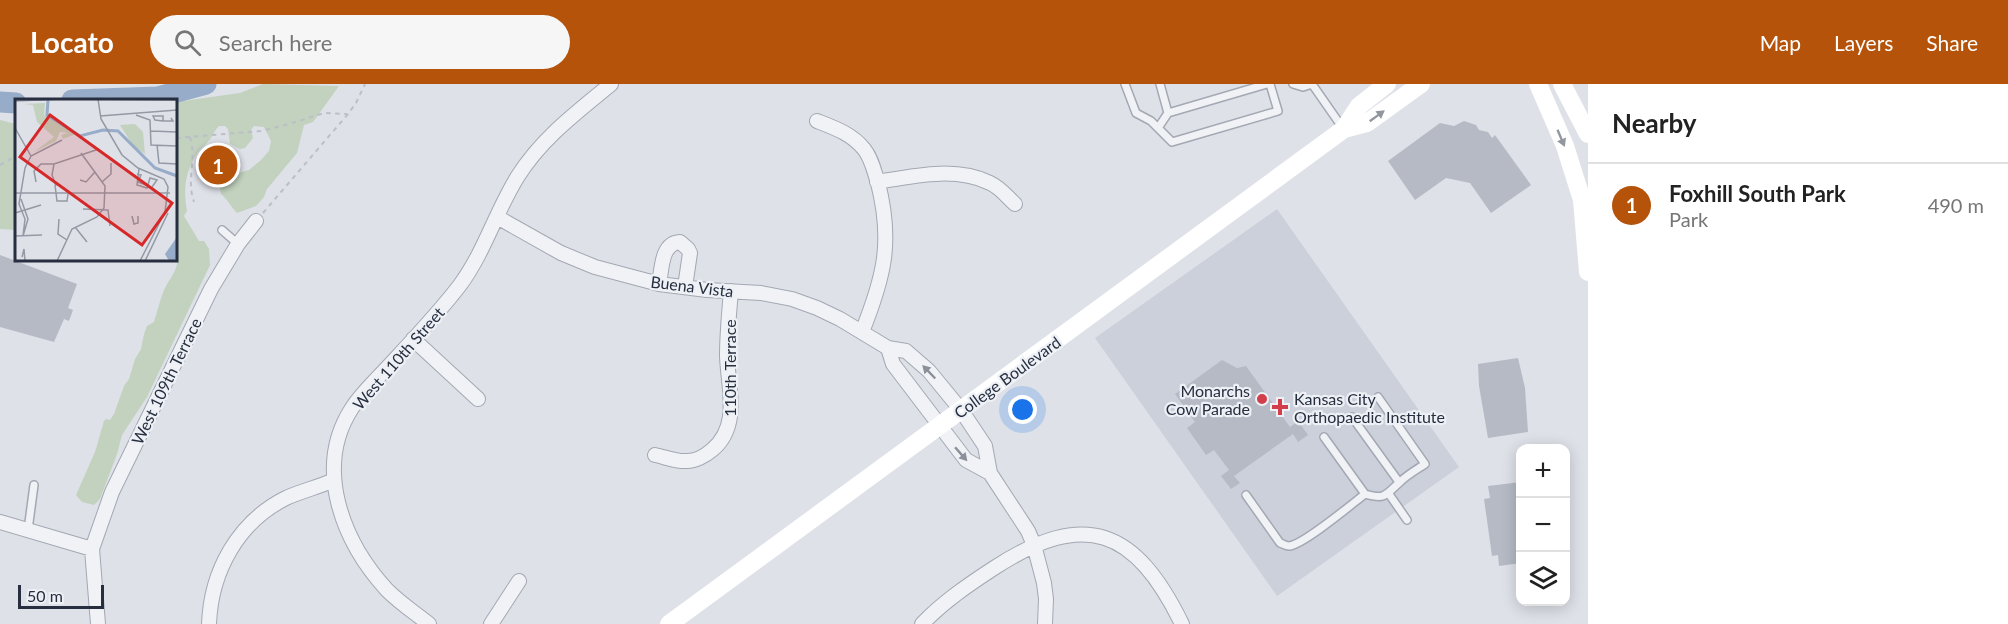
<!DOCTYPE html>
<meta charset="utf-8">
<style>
:root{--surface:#fff;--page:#f6f6f6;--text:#222;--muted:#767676;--line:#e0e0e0;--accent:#b45309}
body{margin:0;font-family:Lato,sans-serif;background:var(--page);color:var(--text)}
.controls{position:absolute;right:18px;bottom:18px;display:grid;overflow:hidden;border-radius:12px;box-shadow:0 3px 15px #0003}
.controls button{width:54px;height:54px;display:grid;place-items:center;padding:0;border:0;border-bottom:2px solid var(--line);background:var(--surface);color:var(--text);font:30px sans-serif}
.scale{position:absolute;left:18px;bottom:15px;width:86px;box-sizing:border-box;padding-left:6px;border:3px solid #262e3f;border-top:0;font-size:16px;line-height:21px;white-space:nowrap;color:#262e3f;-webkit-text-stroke:4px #edf0f5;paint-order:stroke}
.you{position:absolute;left:1023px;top:326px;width:21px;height:21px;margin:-15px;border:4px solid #fff;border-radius:50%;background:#1a73e8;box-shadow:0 0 0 9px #1a73e833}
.badge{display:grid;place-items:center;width:39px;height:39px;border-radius:50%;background:var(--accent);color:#fff;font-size:20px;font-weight:700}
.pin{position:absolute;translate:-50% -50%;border:3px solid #fff;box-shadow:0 2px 6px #0006}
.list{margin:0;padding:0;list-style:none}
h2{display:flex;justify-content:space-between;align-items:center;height:78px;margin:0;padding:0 24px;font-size:26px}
h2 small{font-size:20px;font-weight:400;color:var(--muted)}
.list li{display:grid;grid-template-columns:39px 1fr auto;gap:18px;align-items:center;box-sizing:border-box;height:84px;padding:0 24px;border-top:2px solid var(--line)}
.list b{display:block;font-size:22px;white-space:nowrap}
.list p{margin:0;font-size:20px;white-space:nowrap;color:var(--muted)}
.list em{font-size:20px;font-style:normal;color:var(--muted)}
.icon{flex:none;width:33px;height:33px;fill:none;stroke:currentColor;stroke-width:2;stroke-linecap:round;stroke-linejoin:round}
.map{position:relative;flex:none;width:1588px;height:540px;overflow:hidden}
header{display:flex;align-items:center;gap:36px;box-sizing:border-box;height:84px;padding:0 30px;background:var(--accent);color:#fff}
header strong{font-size:28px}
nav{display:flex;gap:33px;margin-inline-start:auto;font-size:21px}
.search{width:420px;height:54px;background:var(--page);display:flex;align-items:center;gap:15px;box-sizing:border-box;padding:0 21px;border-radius:33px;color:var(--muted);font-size:22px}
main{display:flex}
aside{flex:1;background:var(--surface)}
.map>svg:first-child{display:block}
.built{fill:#ccd0da}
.green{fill:#c2d2be}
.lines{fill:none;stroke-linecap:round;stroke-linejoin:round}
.river{stroke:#97acc9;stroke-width:21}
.building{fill:#b5bac5}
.lane-casing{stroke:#a3a8b2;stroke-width:10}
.street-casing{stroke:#a3a8b2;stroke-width:16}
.path{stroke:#bbbfc6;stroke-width:2;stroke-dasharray:4.5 4.5;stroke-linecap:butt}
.lane{stroke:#f0f2f6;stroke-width:7}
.street{stroke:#f0f2f6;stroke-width:14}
.secondary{stroke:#fff;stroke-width:18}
.oneway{fill:#92969f}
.oneway2{fill:#8b909a}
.poi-dot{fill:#d23e4a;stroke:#edf0f5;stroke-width:2}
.labels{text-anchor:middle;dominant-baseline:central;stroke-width:4.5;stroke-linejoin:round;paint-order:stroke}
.street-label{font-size:16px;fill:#262e3f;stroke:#edf0f5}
.poi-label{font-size:16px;fill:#262e3f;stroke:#edf0f5;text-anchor:end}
.inset-river{fill:none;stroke:#97acc9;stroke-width:3}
.inset-road{fill:none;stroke:#9499a4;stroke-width:1.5}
.view{fill:#d62828;fill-opacity:0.15;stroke:#d62828;stroke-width:3}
.inset-edge{fill:none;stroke:#262e3f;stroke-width:3}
</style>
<header>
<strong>Locato</strong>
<div class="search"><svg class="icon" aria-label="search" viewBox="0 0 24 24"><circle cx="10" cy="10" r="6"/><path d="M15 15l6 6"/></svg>Search here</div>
<nav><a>Map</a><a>Layers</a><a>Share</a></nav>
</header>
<main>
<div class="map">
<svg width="1588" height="540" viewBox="0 0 1588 540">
<rect width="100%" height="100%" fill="#dee1e8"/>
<path class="built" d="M1277 125 1459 383 1277 512 1095 254Z"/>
<path class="green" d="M263 0 339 2 313 38 304 41 297 69 267 105 264 113 256 122 237 129C231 123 228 116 221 110L220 104 225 98 234 96 241 88 249 86 261 76 269 67 271 57 264 43 254 42 251 46 253 54 245 64 240 65 230 60 228 45 225 42H219C215 46 214 49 211 54 208 59 202 63 198 68 185 87 183 105 187 127L184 132 199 157H204L209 165 210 181 147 313 122 351 117 370 100 415 94 421 82 418 76 411 95 368 104 337 106 335 110 336 114 330 124 302 129 295 135 275 141 265 144 250 147 242 154 238C157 228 160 216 164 206 171 191 181 185 176 167V18L240 9Z
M0 36 16 40V146L0 145Z"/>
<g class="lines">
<path class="river" d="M72 16 158 13 206 0
M0 18 16 19"/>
</g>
<path class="building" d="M1464 37 1476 41 1479 46 1488 48 1492 54 1495 51 1531 101 1491 129 1470 99 1446 94 1415 116 1388 77 1440 39 1454 42Z
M0 171 77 200 68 224 73 226 69 237 64 235 54 258 0 243Z
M1518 274 1525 304 1528 348 1488 354 1479 302 1478 280Z
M1222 276 1237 284 1246 282 1290 343 1298 337 1308 351 1298 358 1293 350 1234 392 1240 399 1231 405 1221 392 1229 386 1214 366 1206 371 1187 344 1195 338 1175 310Z
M1521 398V479L1499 482 1498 471 1492 472 1484 415 1490 414 1488 402Z"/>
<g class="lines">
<defs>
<path id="lane" d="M1125 0 1136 29 1151 37 1172 58 1278 27 1270 0
M1160 0 1168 29 1267 0
M1293 0 1303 3 1312 0
M1312 0 1342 43
M1158 44 1168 29
M222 146 238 160
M1352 333 1399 398
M1324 353 1365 410C1386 416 1385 411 1400 398 1407 391 1416 386 1425 380L1378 313
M1389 410 1407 436
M1246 411 1280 459C1284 460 1285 462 1289 462 1303 461 1352 420 1365 410
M28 446 34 401"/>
<path id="street" d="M817 37C835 44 852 50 864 65 872 75 874 87 878 99 893 158 884 193 862 248
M877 98C913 92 956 82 990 99 1001 104 1007 113 1015 120
M497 133 561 169 595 183 659 200 707 206 761 209 792 215 817 224 840 235 888 264 906 267 929 287 961 326 985 362 990 389 1028 447 1034 461 1044 499 1046 515 1045 540
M659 200C662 185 661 159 680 158L688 165 690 169 685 203
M413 255 478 315
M888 264 893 280 966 376 990 389
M655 371C665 373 677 378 687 377 695 377 705 372 712 366 741 342 728 304 727 272 727 250 729 229 731 207
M0 438 92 465
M98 540 92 465 112 408 211 205 238 160 256 137
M209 540C211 487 238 438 286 414 301 407 319 403 334 396
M429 540C415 529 400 519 387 506 343 458 313 384 352 324 361 310 374 298 385 286 411 258 437 231 460 201 485 167 496 127 518 92 542 54 576 29 611 0
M491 540 519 497
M922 540C943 518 968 501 994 484 1085 425 1135 444 1182 540"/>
</defs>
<use href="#lane" class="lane-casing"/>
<use href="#street" class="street-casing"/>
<path class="path" d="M190 53C197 75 186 96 194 118
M176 54 261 47 289 40 324 29 347 30
M0 81 16 72
M263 129 348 30 356 19 365 0"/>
<use href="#lane" class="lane"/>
<use href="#street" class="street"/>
<path class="secondary" d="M1538 0 1565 62 1582 116 1588 188
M1562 0 1588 50
M1344 45 1359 22 1387 0
M669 540 1344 45 1367 39 1421 0"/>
</g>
<defs><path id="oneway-solid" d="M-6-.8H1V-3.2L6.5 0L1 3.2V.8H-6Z" transform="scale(1.5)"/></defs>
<g class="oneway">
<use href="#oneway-solid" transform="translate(1377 32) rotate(-36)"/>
<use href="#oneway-solid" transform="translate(1561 54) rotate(67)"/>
</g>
<g class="oneway2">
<use href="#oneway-solid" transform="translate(929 288) rotate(-134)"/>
<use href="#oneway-solid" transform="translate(961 370) rotate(49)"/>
</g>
<g class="poi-dot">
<circle cx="1262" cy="315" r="6"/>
<path d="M1277 314h6v6h6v6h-6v6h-6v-6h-6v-6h6z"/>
</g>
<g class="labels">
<g class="street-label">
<text transform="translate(692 202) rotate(7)">Buena Vista</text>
<text transform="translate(398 274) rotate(-49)">West 110th Street</text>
<text transform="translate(729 284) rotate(-90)">110th Terrace</text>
<text transform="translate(1007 293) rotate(-36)">College Boulevard</text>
<text transform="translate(166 297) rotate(-64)">West 109th Terrace</text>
</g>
<g class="poi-label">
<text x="1250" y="306">Monarchs<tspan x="1250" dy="18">Cow Parade</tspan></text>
<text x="1294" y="314" text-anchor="start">Kansas City<tspan x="1294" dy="18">Orthopaedic Institute</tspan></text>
</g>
</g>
<g transform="translate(15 15)">
<rect width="162" height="162" fill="#dee1e8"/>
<path d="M30 4 29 16 61 35 48 40 46 36 53 34 45 33 41 42 19 53 39 38 22 23 18 6 8 5ZM120 25 128 33 130 55 119 48 105 26Z" fill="#c2d2be"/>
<path d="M162 138V156L160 162H154L150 155Z" fill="#97acc9"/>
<path class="inset-river" d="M33 1 32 16 65 37 88 31 103 32 140 69 162 77"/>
<path class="inset-road" d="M67 0 162 1M83 0 86 20 107 56 123 69 149 80 153 88 150 113 125 162M0 2 48 0M121 16 135 21 136 46 162 47M85 17 162 11M148 22V17H138L140 21 148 22H158L156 19M0 29 16 57M136 32 162 33M142 46 144 64 162 65M39 65 37 76 41 87M124 70 122 86 132 89 135 79 142 81 137 88M122 75 126 76 123 83 134 87M65 81 71 83 80 73M21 83 19 72 26 65H39L84 50M87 83 96 75V64M40 86 42 102H52L53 95M0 94H155M6 100 13 120 8 137M68 110 93 111 95 127M0 114 26 106M117 117 119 125 123 124V117M44 120 43 135 52 141M60 128 72 143M0 137 27 136M8 137 10 120 4 105 10 69 16 57 47 41M7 158 9 150 10 162M42 162 57 130 82 118 89 109 90 87 66 54M130 162 153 114"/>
<path class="view" d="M35 16 157 104 127 146 5 58Z"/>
<rect width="162" height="162" class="inset-edge"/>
</g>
</svg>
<div class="controls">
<button>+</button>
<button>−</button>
<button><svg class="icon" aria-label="layers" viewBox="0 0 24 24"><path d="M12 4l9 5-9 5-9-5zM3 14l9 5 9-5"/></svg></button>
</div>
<div class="scale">50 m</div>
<div class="you"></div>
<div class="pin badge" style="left:218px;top:81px">1</div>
</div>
<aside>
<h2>Nearby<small></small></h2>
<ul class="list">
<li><span class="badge">1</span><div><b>Foxhill South Park</b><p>Park</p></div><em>490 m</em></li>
</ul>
</aside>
</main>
